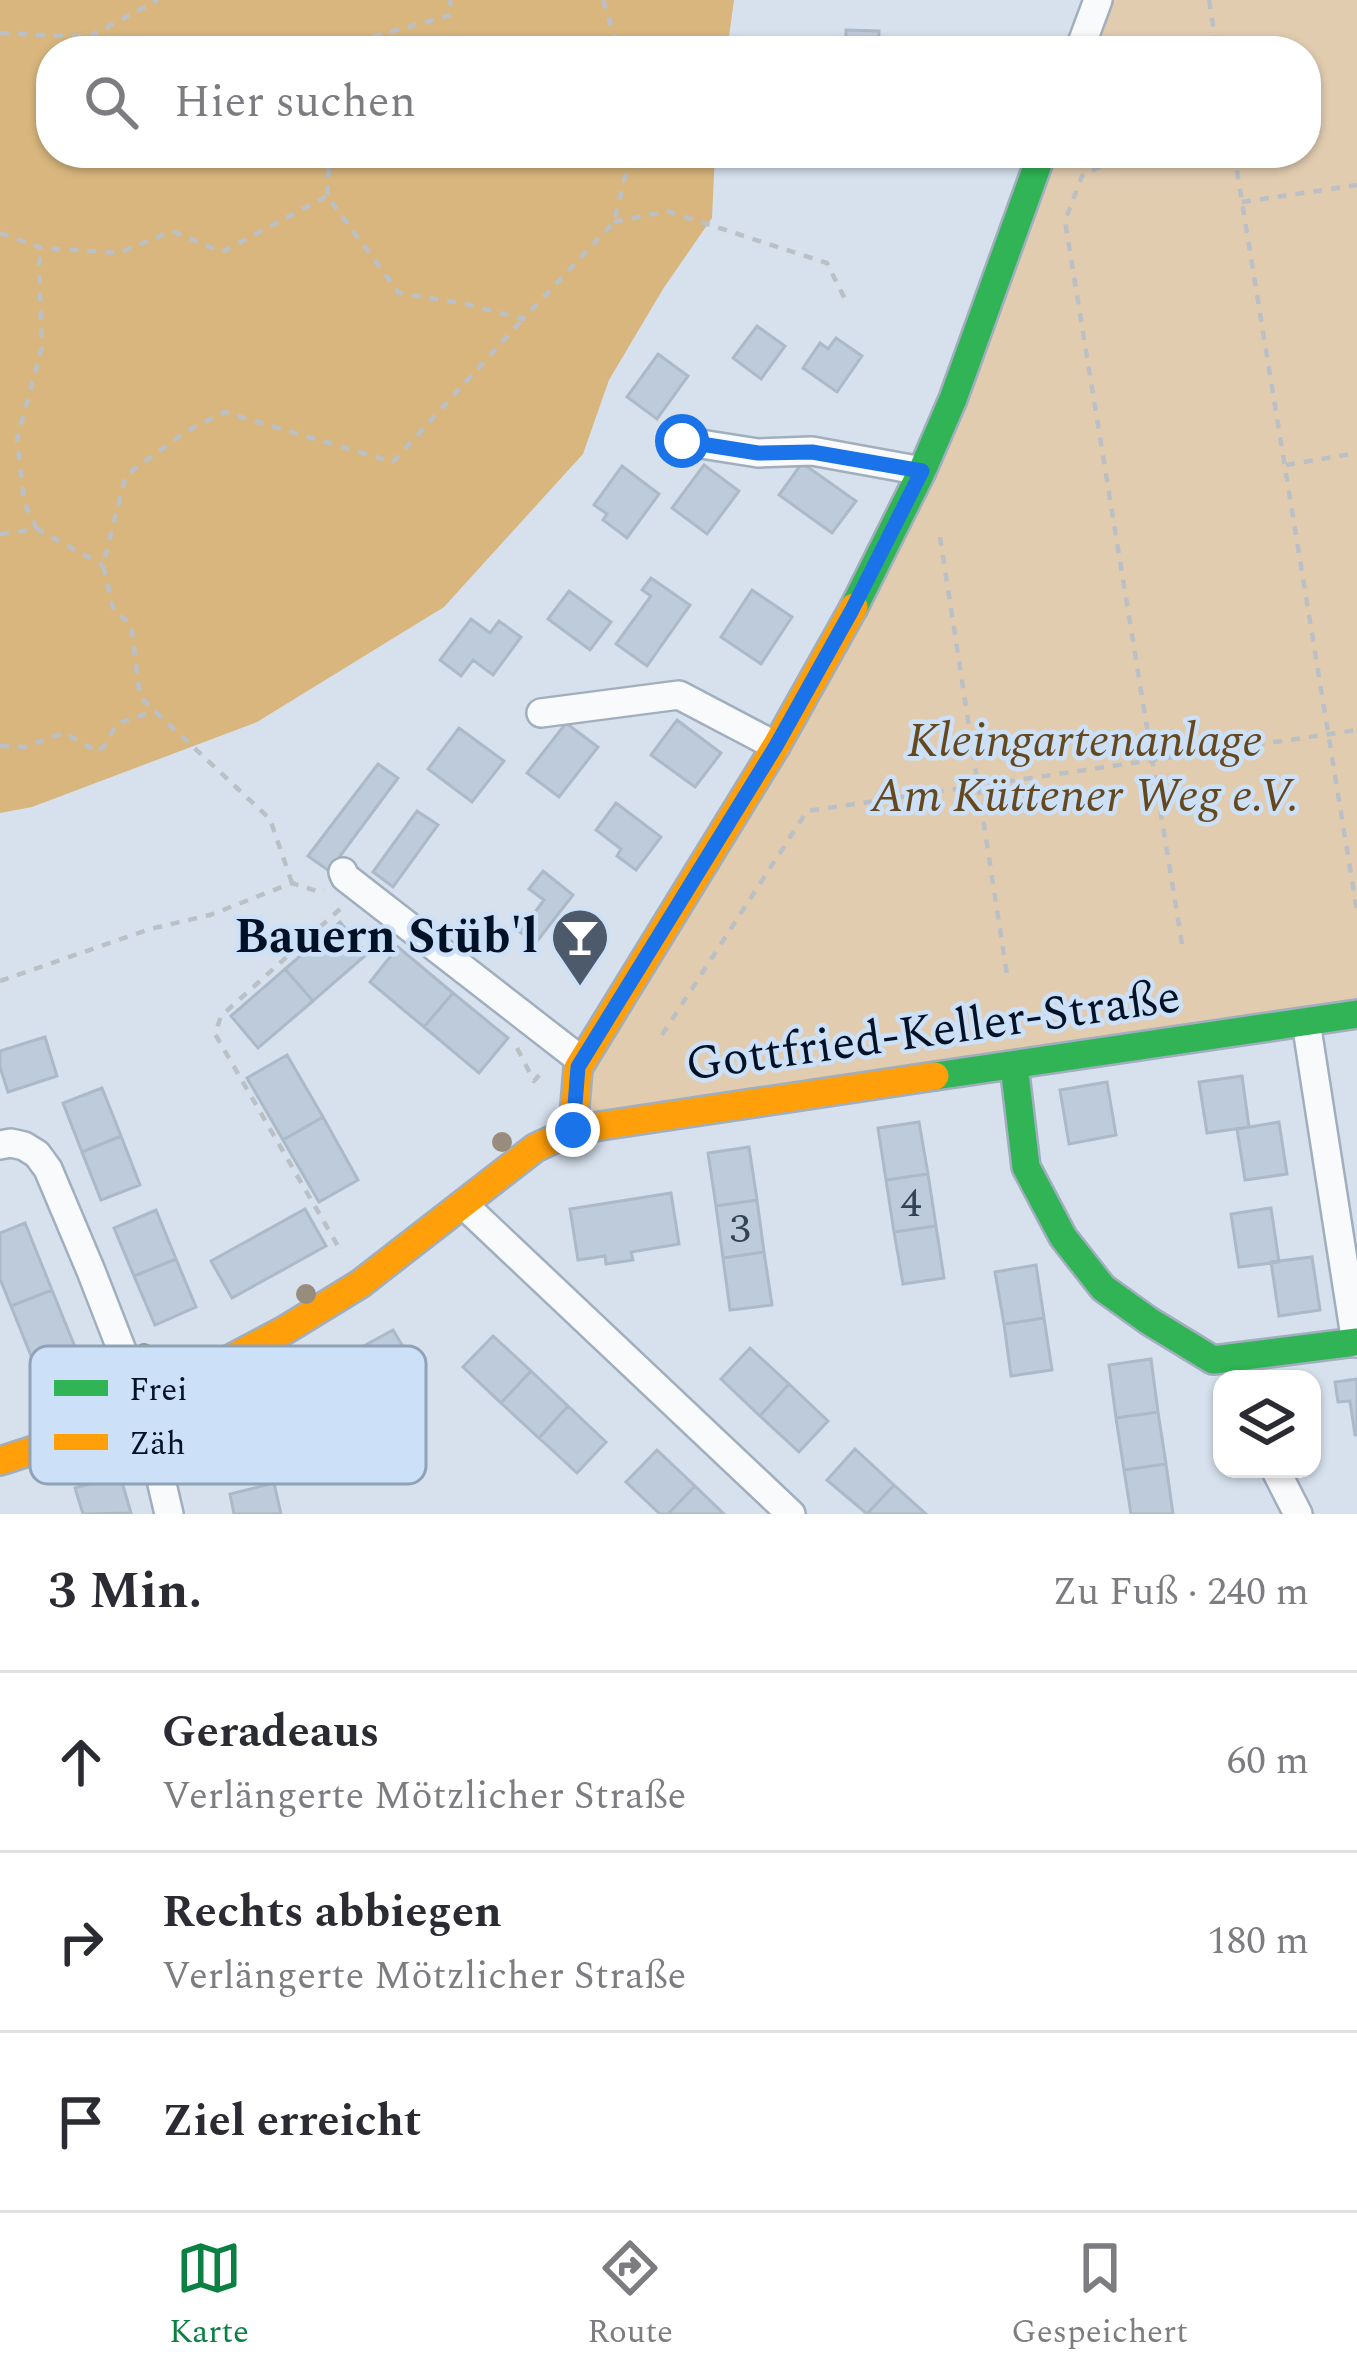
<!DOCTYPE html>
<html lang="de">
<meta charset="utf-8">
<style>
:root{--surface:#fff;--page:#f7f7f7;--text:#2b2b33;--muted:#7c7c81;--line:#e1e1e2;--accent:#0b8043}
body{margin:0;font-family:Spectral,serif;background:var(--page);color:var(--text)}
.controls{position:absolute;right:36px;bottom:36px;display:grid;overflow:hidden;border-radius:24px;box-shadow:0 3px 9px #0004}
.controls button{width:108px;height:108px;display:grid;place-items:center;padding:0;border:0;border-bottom:3px solid var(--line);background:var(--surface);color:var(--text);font:60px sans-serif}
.stop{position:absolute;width:36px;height:36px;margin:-27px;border:9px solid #1a73e8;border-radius:50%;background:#fff}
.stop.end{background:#1a73e8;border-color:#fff;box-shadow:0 3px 12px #0008}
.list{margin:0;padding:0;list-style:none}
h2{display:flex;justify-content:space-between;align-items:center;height:156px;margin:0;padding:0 48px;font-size:51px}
h2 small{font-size:39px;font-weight:400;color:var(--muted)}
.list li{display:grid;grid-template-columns:78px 1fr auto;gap:36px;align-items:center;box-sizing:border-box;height:180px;padding:0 48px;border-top:3px solid var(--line)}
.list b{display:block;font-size:45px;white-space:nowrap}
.list p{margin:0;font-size:39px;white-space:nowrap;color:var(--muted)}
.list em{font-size:39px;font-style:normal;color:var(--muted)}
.icon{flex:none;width:66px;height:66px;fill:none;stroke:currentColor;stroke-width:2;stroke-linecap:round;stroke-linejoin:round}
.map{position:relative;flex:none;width:1357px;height:1514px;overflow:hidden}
.search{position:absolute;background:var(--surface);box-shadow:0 3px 9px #0004;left:36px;right:36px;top:36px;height:132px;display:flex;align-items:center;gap:30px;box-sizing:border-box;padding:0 42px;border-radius:48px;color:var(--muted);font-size:45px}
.sheet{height:696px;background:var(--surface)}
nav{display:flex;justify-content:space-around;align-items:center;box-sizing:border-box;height:168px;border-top:3px solid var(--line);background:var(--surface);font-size:33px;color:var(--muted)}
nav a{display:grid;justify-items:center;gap:6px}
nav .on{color:var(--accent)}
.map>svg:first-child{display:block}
.green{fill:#e1ccb0}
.forest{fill:#d8b67e}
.building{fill:#becbda;stroke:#abb9c9;stroke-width:3}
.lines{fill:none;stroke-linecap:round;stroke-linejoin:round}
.street-casing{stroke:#a0aebe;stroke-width:32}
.fast-casing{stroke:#a0aebe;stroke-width:32}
.slow-casing{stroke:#a0aebe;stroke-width:32}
.path{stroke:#bbc0c6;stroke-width:4.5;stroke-dasharray:9 9;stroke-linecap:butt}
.street{stroke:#f9fafc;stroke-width:27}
.fast{stroke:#30b455;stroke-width:27}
.slow{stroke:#ff9f0a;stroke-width:27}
.tree{fill:#988d7c}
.route{stroke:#1a73e8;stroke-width:15}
.labels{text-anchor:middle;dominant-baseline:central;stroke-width:9;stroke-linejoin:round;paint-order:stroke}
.number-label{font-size:42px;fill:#334255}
.park-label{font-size:48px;font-style:italic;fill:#66481f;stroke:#cce0f7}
.poi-label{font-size:48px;font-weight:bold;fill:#021226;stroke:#cce0f7;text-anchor:end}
.street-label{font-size:48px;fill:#021226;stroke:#cce0f7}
.key{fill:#cce0f7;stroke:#8fa2b8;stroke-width:3}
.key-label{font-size:33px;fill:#021226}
</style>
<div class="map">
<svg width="1357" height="1514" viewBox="0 0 1357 1514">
<rect width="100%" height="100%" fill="#d6e1ed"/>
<path class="green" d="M1109 0H1357V1003L584 1117 586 1082 785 752 1053 153H1306V51H1090Z"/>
<path class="forest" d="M0 0H734L727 51H51V153H715L712 218 663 289 609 380 583 454 444 607 257 722 32 807 0 813Z"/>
<path class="building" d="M846 30 879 31V51H846Z
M757 326 785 346 761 379 733 358Z
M836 338 862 356 837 392 803 368 820 343 828 349Z
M658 354 688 376 657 419 627 397Z
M802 463 856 501 832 533 779 495Z
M704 465 739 491 707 534 672 508Z
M622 466 659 494 627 538 603 520 607 514 594 505Z
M651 578 690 605 647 666 616 644 651 596 642 590Z
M752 590 792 617 761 664 721 637Z
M569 591 611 622 590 650 548 619Z
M471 619 490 633 499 621 521 637 493 675 473 660 461 676 440 660Z
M677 720 721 753 695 787 651 755Z
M566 723 598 747 559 797 527 773Z
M459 728 504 761 472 802 428 769Z
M378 764 398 778 329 871 308 856Z
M616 803 661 837 636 870 617 856 621 849 596 830Z
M417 811 438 825 393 887 373 872Z
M543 871 573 895 535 944 520 932 544 900 529 889Z
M340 922 367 954 313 1001 285 969Z
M398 947 453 993 424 1027 370 982Z
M285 969 313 1001 258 1048 231 1016Z
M453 993 508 1038 479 1073 424 1027Z
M45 1037 57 1076 8 1092 0 1067V1051Z
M287 1055 323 1117 283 1140 247 1078Z
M1242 1076 1249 1127 1207 1133 1199 1082Z
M1107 1082 1116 1135 1069 1144 1060 1090Z
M102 1088 121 1136 82 1152 63 1103Z
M323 1117 358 1180 319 1202 283 1140Z
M919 1122 928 1174 886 1180 878 1128Z
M1279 1122 1287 1174 1245 1180 1237 1129Z
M121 1136 140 1185 101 1200 82 1152Z
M749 1147 757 1200 716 1206 708 1153Z
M928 1174 936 1226 894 1232 886 1180Z
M671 1193 679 1244 631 1252 633 1260 606 1264 605 1256 578 1260 570 1209Z
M757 1200 764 1252 723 1258 716 1206Z
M1271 1208 1279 1262 1239 1267 1231 1214Z
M305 1209 326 1246 232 1298 211 1261Z
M156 1210 176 1259 134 1276 114 1228Z
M25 1223 52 1290 11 1306 0 1279V1233Z
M936 1226 944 1278 903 1284 894 1232Z
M764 1252 772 1305 730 1310 723 1258Z
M1312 1257 1320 1310 1279 1316 1271 1262Z
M176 1259 196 1307 155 1325 134 1276Z
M1036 1265 1044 1318 1004 1324 995 1272Z
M52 1290 79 1357 38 1373 11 1306Z
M1044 1318 1052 1370 1011 1376 1004 1324Z
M393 1330 414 1365 370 1391 349 1354Z
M493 1336 531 1371 501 1403 463 1367Z
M750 1348 789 1384 760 1416 721 1379Z
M1151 1359 1158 1412 1116 1418 1109 1365Z
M531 1371 568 1406 539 1438 501 1403Z
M1357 1379V1435H1355L1350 1401 1338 1402 1335 1382Z
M789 1384 828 1421 799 1452 760 1416Z
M568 1406 606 1442 577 1473 539 1438Z
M1158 1412 1166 1464 1124 1470 1116 1418Z
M855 1449 894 1485 867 1514 827 1480Z
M657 1450 695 1486 668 1514H660L626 1482Z
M1166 1464 1173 1514H1131L1124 1470Z
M120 1475 131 1513 83 1514 75 1488Z
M274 1483 281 1514H234L230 1494Z
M894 1485 926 1514H867Z
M695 1486 724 1514H668Z"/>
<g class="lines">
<defs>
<path id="street" d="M1079 51 1098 0
M682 441 758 453 812 451 922 471
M541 713 679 695 776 746
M343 872 345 877 582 1061
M1306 1022 1356 1343
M0 1145 11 1143 24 1146 37 1154 48 1169 91 1271 144 1407 169 1514
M463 1204 791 1514
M1275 1469 1298 1514"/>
<path id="fast" d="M854 607 922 471 953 399 1042 153
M1014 1065 1026 1167 1063 1237 1103 1288 1149 1321 1213 1360 1357 1342
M935 1076 1357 1014"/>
<path id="slow" d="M573 1130 578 1068 776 746 854 607
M0 1461 96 1430 285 1330 360 1284 535 1148 573 1130 935 1076"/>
</defs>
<use href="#street" class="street-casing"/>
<use href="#fast" class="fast-casing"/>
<use href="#slow" class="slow-casing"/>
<path class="path" d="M603 0 619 51
M1209 0 1217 51
M0 33 88 37 158 0
M368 51V38L451 15 450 0
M1234 153 1357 911
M327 195 330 153
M1242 202 1357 185
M614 222 667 211 827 263 846 301
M0 233 42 248 119 253 172 231 222 252 327 196 399 293 466 304 523 319 614 222 631 153
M1286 465 1357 453
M37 529 24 502 17 439 42 347 39 263 42 248
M0 534 37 529 103 565
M940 537 1007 975
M0 746 24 747 64 733 98 752 107 743 116 724 155 711
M292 883 270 819 140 697 131 624 114 611 103 565 126 475 187 431 224 412 393 462 523 319
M340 909 221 1016 215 1034 342 1253
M1182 944 1065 221 1082 176 1097 168 1205 153
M0 981 150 929 210 915 292 883 320 892 324 890
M662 1035 807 811 1357 730
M517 1048 534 1081 542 1072"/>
<use href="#street" class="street"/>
<use href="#fast" class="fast"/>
<use href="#slow" class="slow"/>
</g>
<g class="tree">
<circle cx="502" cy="1142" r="10"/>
<circle cx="306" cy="1294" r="10"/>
<circle cx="144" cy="1353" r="10"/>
</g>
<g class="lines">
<path class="route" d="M573 1130 578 1067 776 746 852 610 922 471 812 452 758 453 682 441"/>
</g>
<defs>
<symbol id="bar-pin" viewBox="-11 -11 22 30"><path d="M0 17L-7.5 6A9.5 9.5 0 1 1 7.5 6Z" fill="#4c5a6c" stroke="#cce0f7"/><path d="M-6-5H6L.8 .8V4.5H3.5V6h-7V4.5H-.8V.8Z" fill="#fff"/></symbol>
</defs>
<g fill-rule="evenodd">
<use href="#bar-pin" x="547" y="904" width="66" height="90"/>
</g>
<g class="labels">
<g class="number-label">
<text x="911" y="1203">4</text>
<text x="740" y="1229">3</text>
</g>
<g class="park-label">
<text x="1085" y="741">Kleingartenanlage<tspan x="1085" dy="55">Am Küttener Weg e.V.</tspan></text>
</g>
<g class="poi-label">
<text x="538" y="937">Bauern Stüb'l</text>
</g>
<g class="street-label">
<text transform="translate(933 1031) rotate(-8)">Gottfried-Keller-Straße</text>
</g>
</g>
<rect x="30" y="1346" width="396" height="138" rx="18" class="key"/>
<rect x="54" y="1380" width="54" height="16" fill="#30b455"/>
<rect x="54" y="1434" width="54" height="16" fill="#ff9f0a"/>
<g class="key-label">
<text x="129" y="1400">Frei</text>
<text x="129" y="1454">Zäh</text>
</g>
</svg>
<div class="controls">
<button><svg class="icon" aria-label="layers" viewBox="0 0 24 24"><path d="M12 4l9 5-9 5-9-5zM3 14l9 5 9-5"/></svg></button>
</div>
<div class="stop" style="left:682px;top:441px"></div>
<div class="stop end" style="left:573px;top:1130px"></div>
<div class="search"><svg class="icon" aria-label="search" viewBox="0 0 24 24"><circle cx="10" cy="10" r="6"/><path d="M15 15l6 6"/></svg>Hier suchen</div>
</div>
<section class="sheet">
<h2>3 Min.<small>Zu Fuß · 240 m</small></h2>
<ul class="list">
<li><svg class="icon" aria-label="ahead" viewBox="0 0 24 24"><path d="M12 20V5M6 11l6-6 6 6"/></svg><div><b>Geradeaus</b><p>Verlängerte Mötzlicher Straße</p></div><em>60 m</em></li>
<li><svg class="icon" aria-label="right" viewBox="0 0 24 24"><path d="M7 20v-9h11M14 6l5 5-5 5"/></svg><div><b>Rechts abbiegen</b><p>Verlängerte Mötzlicher Straße</p></div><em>180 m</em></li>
<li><svg class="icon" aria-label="arrive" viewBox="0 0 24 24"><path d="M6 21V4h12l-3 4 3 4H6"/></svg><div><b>Ziel erreicht</b></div></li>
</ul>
</section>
<nav>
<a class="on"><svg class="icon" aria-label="map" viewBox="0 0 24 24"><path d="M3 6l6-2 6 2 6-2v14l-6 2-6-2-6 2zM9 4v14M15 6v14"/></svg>Karte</a>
<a><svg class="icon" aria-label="directions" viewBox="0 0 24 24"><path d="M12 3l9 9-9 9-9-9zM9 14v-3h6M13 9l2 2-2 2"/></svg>Route</a>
<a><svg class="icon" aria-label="saved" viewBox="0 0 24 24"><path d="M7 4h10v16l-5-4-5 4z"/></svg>Gespeichert</a>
</nav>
